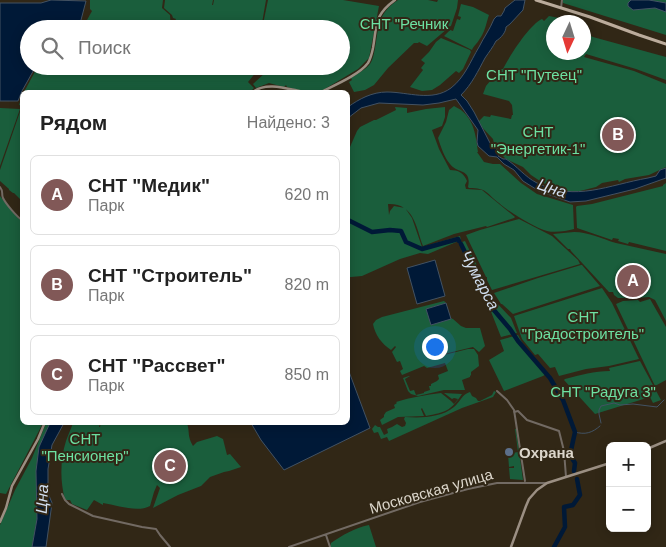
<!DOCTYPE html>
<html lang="ru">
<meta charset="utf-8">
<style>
:root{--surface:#fff;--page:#f2f2f2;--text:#222;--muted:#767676;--line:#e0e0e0;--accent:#815857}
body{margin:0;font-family:Helvetica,sans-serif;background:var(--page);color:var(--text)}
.controls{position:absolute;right:15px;bottom:15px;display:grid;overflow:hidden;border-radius:8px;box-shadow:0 2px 12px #0003}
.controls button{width:45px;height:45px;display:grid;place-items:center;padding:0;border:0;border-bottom:1px solid var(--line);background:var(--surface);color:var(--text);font:25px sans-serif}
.compass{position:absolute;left:546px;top:15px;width:45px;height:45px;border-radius:50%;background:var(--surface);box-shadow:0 2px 12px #0003;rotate:184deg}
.you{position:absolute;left:434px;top:346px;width:18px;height:18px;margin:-12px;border:4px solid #fff;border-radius:50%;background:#1a73e8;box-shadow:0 0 0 8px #1a73e833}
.badge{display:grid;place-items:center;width:32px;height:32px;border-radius:50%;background:var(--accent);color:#fff;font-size:16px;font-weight:700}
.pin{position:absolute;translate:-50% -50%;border:2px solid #fff;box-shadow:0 1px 5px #0006}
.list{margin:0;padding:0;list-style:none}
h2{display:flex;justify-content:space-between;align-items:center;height:65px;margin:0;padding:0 20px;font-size:21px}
h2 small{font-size:16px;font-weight:400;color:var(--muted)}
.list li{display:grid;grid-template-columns:32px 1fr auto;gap:15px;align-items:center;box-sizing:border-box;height:80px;margin:0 10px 10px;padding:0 10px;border:1px solid var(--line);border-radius:8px}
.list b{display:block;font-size:19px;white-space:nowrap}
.list p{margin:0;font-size:16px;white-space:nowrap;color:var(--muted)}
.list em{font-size:16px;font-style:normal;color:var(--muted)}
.icon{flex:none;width:28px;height:28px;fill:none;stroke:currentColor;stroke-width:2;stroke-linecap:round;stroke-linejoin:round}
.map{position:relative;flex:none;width:666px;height:547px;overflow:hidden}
.search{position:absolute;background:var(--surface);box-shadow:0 2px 12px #0003;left:20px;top:20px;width:330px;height:55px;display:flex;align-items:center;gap:12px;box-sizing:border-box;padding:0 18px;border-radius:28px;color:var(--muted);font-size:19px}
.panel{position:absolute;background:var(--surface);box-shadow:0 2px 12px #0003;left:20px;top:90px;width:330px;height:335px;border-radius:8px}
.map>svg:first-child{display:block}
.green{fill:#1a5e3c}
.water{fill:#001937;stroke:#425263}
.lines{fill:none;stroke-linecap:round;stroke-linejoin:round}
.stream{stroke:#425263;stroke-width:1}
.river{stroke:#001937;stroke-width:4.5}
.street{stroke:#726a63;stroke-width:2}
.secondary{stroke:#9b8f83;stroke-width:2.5}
.primary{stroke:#bbac9c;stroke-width:3}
.service-dot{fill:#5c6f8a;stroke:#312716;stroke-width:2}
.labels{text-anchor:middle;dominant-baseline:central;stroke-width:4;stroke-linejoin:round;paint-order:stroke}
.park-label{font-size:15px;fill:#6de1a2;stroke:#312716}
.poi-label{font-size:15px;font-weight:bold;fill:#dcd6cb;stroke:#312716;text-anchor:start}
.street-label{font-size:15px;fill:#dcd6cb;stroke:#312716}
.water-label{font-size:16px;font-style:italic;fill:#d0deef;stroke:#312716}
</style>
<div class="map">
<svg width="666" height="547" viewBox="0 0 666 547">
<rect width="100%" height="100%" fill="#312716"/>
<path class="green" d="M90 0H163L162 8 170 15 171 29H82L92 11 90 9Z
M165 0H213L212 5H213L214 0H266L261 29H172L173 21H175L176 19 173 18 172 15 164 8Z
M268 0H343L379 6 369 58 358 69 323 90C312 94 298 90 287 87L286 85 284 87 269 83 256 88 253 84 265 73 262 70 266 66H341V56L343 54 341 53V29H262Z
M398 0H428L437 2 438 0H458L457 8 451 26 448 27 447 29 427 46 419 42 418 43H414L388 68 374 85 365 90 354 92 349 82 352 80 351 78C357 74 365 70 370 64 373 60 374 53 375 48 379 26 378 13 398 0Z
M563 0H666V35L563 3Z
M461 4 473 7 489 15C486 24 485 32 479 40 477 44 474 45 472 50L444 36 450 30 453 31 457 19 460 20 461 17 458 16Z
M549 16 559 18 566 22H554V52H584V33L593 37 666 57V80L636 69 586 54 584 57 634 71 666 84V167L649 175 625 179 619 182 618 180 602 183 596 187 580 191H568L543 183 531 175 523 167 506 159 495 148 493 139 479 124V121L484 116 490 117 491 115 511 119 512 115H513L512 105 509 101 483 94 486 86 500 69H503C509 57 529 25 542 19L544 21Z
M441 38 470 50 471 52 463 69 459 73 456 71 440 85 432 90 422 91 410 87 423 70 421 68 425 63 421 60 429 52 436 42Z
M38 66H261L248 82 254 88 250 92H24Z
M22 96V201L14 193H13L9 190V189L0 181V170L22 106 19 105Z
M454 106C456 107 459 109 461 110 474 120 476 136 478 152H477L484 162 493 164H500L521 183 537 194 573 205 574 229C567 231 555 233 547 231 535 228 509 212 499 203 486 193 487 188 469 188L468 187C472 168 457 174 450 164 444 157 441 147 438 138L446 122 449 110Z
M395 107 407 108V113L426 109 445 107V117L442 126 432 130 439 149 450 170C458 170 464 173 467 181L465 185 466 189 482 190 515 217 514 218 487 227 486 226 454 234 423 246C416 227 414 203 388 204L389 215 390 211 394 206 405 208 412 218 422 247 460 236 461 240 428 254 420 253 400 259 362 276 351 277H348V246L350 243 348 239V176H350L349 154 350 147 357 131 360 127 374 120H376L396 110Z
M0 108 20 109 0 166Z
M666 183V251L629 242 628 244 618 241 619 239 613 238 612 240 577 228 576 207 577 206 592 204 663 186V185Z
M0 196 18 218 22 221V422L43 423 6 494 0 493Z
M519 219 552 236 578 260 580 264 492 290 487 280V277H486L466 235 480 230Z
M574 232C589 232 602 239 616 243 633 247 649 250 666 254V321L655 300 649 297 637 298H618L614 295 613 292H609L571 251 570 249H568L553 234Z
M465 241 494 300 511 318 517 333 501 337 484 294 459 243Z
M581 265H582L600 286 513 314 502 304H501L494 293 538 278Z
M602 288 612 303 639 359 609 366 586 369 559 376 555 367 550 368 538 354 535 355 522 339 514 316Z
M650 299 666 327V380L655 386 616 304 623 301 638 300 640 302Z
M444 301 446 303 426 309 453 319 461 326 466 328H480L485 346 479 352 473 347 440 355V356L468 349H474L478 355 479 366 471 372V375L470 376V377L462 380 465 390H444L418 396 411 394 408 391 403 378 409 376H410L405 379 410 391 414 390 416 395 424 393V392L430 390 429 386H431V384L437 381 439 379 438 375 448 371 445 363 427 368 424 366 402 375 400 371 403 369 400 361 397 362 392 352 396 347 395 346 391 350C382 344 375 335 373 324L376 320 382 317Z
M518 335C525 350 536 361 548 373L543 376 504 391 489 360 504 351 500 340Z
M640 361 661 400 653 403 650 397 595 414 564 380 565 379C581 375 594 371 610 371L609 368Z
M494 391 496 392 493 397 462 408 389 441 387 437 381 439 378 432 374 433 372 429 375 425 378 427H380L384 435 388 433 387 429 392 427 397 424 402 427 405 426 406 423 404 419 405 417C420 418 441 418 454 407 461 401 461 395 470 392L472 396 476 398 478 401H480L492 395Z
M441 393 451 401 454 404 458 399 454 398 452 399 444 393 462 394C450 412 445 412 426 416L422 408 421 409 424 416 398 417 382 425 380 420 384 417V415L386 412 395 408 394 405 397 403 396 402C411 397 426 395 441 393Z
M46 423H50L39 447 36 471 37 519 32 547H0V525L15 490 32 458Z
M73 423H100L99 427H100L101 423H187C190 432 187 436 193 446L197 442 217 436 223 439 227 455 230 454 241 467 229 471 224 472 210 477 201 486 178 495 153 508 160 488 157 485 154 492 150 506C137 513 117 505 103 503V505L94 500 87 510 72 504 70 500H65C60 481 60 460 66 441 68 435 71 429 73 423Z
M515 429H516L523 480 510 479 509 468H514V466L509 467 508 454 518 452Z
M369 525 376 547H330L331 543C343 535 354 528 369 525Z"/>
<path class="water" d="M51 0 86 1 81 20 71 29H29V66H36L22 91 18 101H0V3H41Z
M515 0H525L523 10 510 24 506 27C506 32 501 38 496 41 493 47 489 52 485 58 478 71 472 84 461 95L467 101 474 112 490 143 500 153 498 156 503 159H506C517 166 525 177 537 183 576 202 608 185 648 178L656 176 660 170 666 168V178L635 189 586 201 570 202 539 191 523 181 514 170 504 164 497 157 489 156 478 146 477 142 478 130 456 99 439 103 423 105 379 103 361 108 348 118V107C359 99 372 92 387 92 408 92 432 102 451 88 465 77 470 62 479 47 484 37 490 29 494 19L497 16H501L504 11 505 8Z
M631 0H649L666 3V12L655 8 633 10 628 6V3Z
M435 260 445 296 417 304 407 268Z
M446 303 451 319 431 325 426 309Z
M348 369 370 428 284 470 261 440 251 423 348 422Z
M50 423H64L52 445 48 469V493L52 503 46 547H32L37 519 36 471 39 447Z"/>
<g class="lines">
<path class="stream" d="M601 423 599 414V410L601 406 614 403 620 405 633 404 657 407 664 400
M575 432C585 435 592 433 600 426"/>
<path class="river" d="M348 220 372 232 390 230 401 231 406 242 422 249 458 239 459 241
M461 244 493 309 510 329 518 341 550 378 563 400 575 432 570 455 575 463 574 471
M554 547 565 527 564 507 573 505 580 495 577 479"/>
<path class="street" d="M561 8 562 0
M0 187C4 192 1 194 3 198 6 204 17 217 22 220
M497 391 507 400 514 410 525 481
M514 412 518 411 527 420 559 431 564 451 566 477
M62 494 65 500 69 504 93 516 142 527 156 529 160 535 170 547
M326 535 330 547
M289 547 420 502 468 489 497 483H547"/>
<path class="secondary" d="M253 92C266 81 288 89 304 92
M321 92C335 85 359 75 368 63 371 58 372 53 373 48 377 25 374 15 395 0
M647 449 666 441
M0 522 6 508 12 486 38 439 45 422
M511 547 526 506 529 499 537 490 547 483 610 463"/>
<path class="primary" d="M536 0 590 17 639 35 666 44"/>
</g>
<circle class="service-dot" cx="509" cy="452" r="5"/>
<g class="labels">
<g class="park-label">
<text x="404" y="23">СНТ "Речник</text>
<text x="534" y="74">СНТ "Путеец"</text>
<text x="538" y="131">СНТ<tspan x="538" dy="17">"Энергетик-1"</tspan></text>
<text x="583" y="316">СНТ<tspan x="583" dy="17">"Градостроитель"</tspan></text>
<text x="603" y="391">СНТ "Радуга 3"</text>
<text x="85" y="438">СНТ<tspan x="85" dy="17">"Пенсионер"</tspan></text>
</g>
<g class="poi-label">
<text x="519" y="452">Охрана</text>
</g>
<g class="street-label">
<text transform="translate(431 491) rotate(-16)">Московская улица</text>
</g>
<g class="water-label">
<text transform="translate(552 188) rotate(19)">Цна</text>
<text transform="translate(480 280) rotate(62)">Чумарса</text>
<text transform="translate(42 499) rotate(-87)">Цна</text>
</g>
</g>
</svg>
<div class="controls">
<button>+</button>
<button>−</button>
</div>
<svg class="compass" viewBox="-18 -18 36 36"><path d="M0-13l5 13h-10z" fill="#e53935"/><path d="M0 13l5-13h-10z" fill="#767676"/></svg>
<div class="you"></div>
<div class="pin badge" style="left:633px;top:281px">A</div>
<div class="pin badge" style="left:618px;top:135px">B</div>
<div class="pin badge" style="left:170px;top:466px">C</div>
<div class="search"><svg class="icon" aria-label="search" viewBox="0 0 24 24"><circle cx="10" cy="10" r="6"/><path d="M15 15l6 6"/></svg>Поиск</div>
<section class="panel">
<h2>Рядом<small>Найдено: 3</small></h2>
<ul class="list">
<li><span class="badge">A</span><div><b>СНТ &quot;Медик&quot;</b><p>Парк</p></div><em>620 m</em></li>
<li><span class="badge">B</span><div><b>СНТ &quot;Строитель&quot;</b><p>Парк</p></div><em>820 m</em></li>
<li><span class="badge">C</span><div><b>СНТ &quot;Рассвет&quot;</b><p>Парк</p></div><em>850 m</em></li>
</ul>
</section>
</div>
